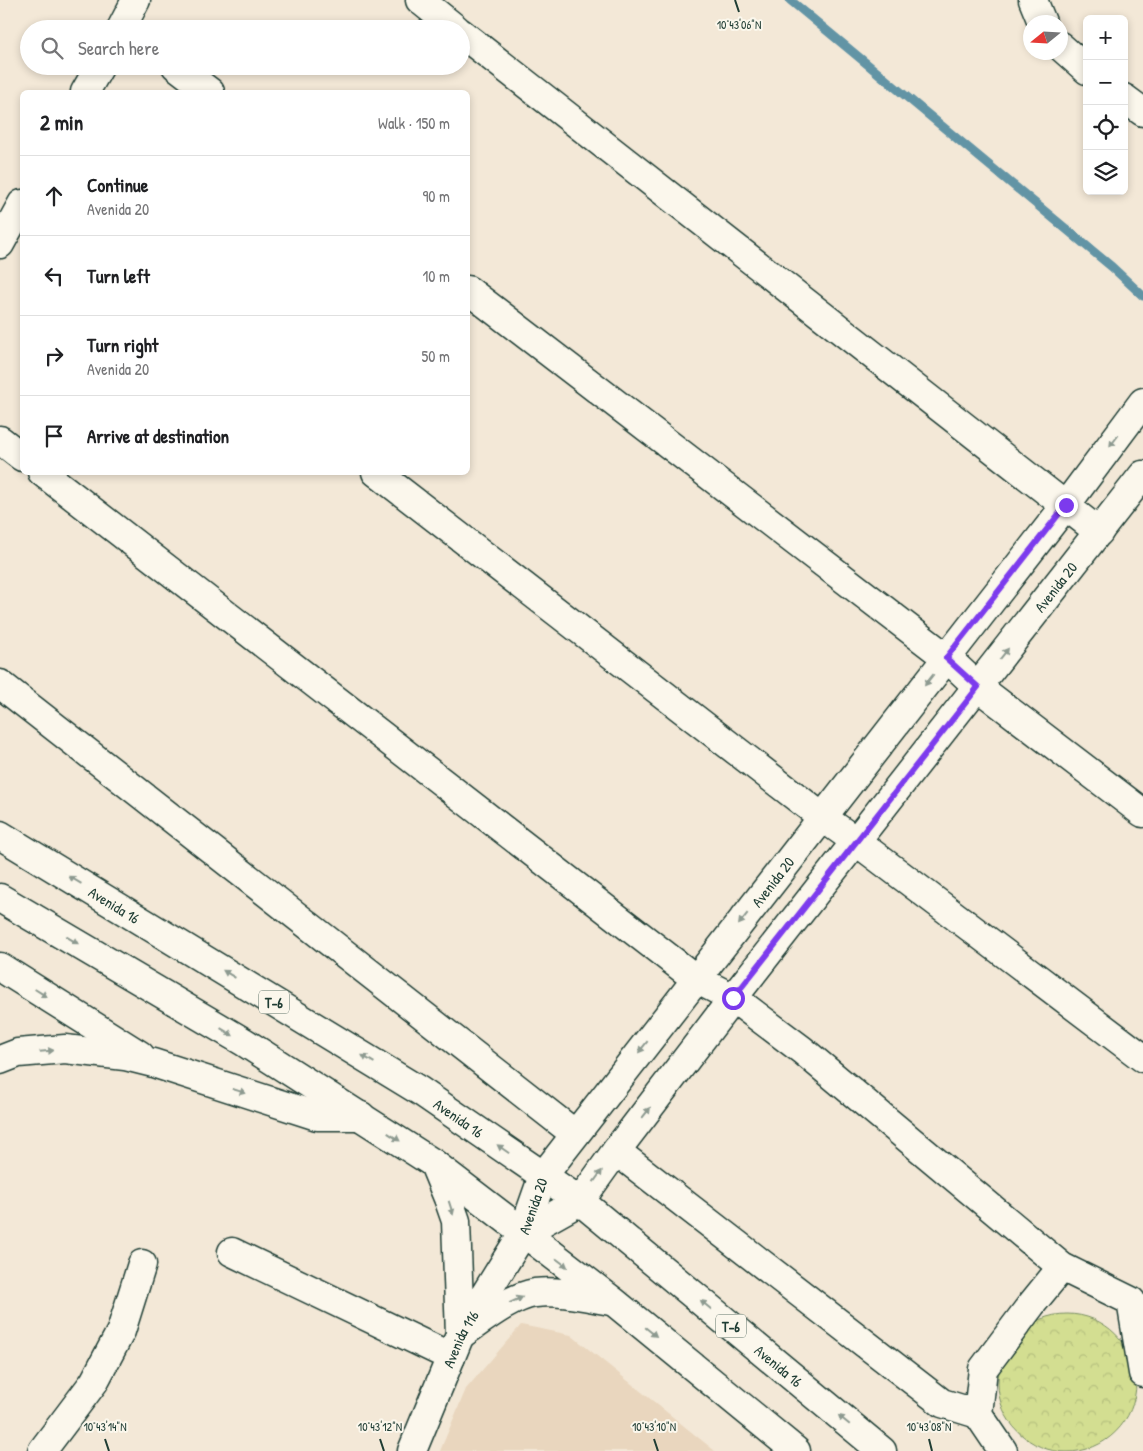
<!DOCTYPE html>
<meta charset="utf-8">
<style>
:root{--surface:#fff;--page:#f2f2f2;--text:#202124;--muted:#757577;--line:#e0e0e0}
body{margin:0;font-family:"Patrick Hand",sans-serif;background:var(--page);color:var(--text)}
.controls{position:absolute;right:15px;top:15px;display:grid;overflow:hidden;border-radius:8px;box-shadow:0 2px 8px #0003}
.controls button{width:45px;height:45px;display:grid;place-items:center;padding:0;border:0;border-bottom:1px solid var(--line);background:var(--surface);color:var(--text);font:25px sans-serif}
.compass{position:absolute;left:1023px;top:15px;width:45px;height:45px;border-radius:50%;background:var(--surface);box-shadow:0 2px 8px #0003;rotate:252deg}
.stop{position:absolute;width:15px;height:15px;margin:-11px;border:4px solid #7c3aed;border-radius:50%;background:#fff}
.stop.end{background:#7c3aed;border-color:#fff;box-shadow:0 1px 5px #0008}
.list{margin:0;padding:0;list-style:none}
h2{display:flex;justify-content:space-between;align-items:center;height:65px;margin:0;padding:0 20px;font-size:21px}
h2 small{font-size:16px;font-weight:400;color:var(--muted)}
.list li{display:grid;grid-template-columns:32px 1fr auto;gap:15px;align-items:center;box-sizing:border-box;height:80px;padding:0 20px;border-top:1px solid var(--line)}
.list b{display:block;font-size:19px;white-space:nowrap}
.list p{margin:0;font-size:16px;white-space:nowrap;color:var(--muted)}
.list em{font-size:16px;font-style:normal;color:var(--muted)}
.icon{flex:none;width:28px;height:28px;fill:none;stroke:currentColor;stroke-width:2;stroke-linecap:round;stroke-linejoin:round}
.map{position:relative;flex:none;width:1143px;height:1451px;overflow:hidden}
.search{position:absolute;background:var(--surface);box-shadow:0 2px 8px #0003;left:20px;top:20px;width:450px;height:55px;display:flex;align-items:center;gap:12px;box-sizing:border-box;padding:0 18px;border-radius:28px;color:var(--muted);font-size:19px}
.panel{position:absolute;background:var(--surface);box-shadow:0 2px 8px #0003;left:20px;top:90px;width:450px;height:385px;border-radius:8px}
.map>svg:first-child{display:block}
.built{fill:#e9d6be}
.park{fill:url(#park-crowns);stroke:#798e62}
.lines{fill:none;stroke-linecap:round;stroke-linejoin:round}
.stream{stroke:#6294a5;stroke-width:9}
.minor-casing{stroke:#1f3d34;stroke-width:31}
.highway-casing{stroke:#1f3d34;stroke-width:31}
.minor{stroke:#fbf7ec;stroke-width:28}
.highway{stroke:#fbf7ec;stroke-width:28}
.oneway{fill:#8d9a90}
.route{stroke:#7c3aed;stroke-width:6}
.ticks{fill:none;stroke:#1f3d34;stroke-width:2}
.labels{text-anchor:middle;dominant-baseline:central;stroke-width:4;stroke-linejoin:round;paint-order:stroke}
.shield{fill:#fbf7ec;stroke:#61756b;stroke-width:1}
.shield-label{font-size:14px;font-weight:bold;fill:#1f3d34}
.street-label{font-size:15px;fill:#1f3d34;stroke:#fbf7ec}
.ticks-label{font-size:12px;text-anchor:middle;fill:#1f3d34;stroke:#fbf7ec;stroke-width:4;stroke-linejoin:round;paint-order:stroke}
</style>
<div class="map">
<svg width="1143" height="1451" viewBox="0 0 1143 1451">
<defs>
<pattern id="park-crowns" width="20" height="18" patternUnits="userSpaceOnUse" patternTransform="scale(1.25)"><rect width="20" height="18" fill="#d3de91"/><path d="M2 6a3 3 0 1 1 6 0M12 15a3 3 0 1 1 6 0" fill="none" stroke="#b5bf7e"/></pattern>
</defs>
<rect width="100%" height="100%" fill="#f3e8d7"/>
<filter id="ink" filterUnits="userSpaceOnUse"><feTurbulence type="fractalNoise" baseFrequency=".02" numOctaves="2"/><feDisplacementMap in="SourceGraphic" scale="10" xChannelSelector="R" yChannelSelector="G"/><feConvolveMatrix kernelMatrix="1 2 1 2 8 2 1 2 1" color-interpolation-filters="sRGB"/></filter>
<g filter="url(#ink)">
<path class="built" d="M521 1325 571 1335 715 1451H440L466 1389Z"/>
<path class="park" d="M998 1383a69 69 0 1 1 138 0a69 69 0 1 1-138 0Z"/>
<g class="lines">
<path class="stream" d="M790 0 1112 267 1143 296"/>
<defs>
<g id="minor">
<path d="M420 0 456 29"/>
<path d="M1033 0 1042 22"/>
<path d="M121 29 136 0"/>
<path d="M461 33 1099 532"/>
<path d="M1060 46 1087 70"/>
<path d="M176 66 210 92"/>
<path d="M85 92 100 66"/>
<path d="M1124 98 1143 112"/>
<path d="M0 244 22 204"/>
<path d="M468 290 947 658 978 687 1143 813"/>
<path d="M0 440 22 457"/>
<path d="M42 472 696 979 733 998 802 1050 1062 1267 1131 1301 1143 1373"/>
<path d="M376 472 822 817 857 842 1143 1058"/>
<path d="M0 684 575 1134"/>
<path d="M0 967 140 1055"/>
<path d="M0 1060 18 1053 65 1049 125 1056 153 1063 317 1116H361"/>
<path d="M616 1151 942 1403 978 1414"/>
<path id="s1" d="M523 1233 580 1201 616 1151 733 998 1143 475"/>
<path d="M232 1252 451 1357"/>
<path d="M42 1451 94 1382 121 1331 142 1264"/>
<path id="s2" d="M412 1451 460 1335 523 1233 543 1176 1066 505 1143 402"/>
<path d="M1003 1451 978 1414 983 1369 1031 1305 1062 1267"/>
</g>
<g id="highway">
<path id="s3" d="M0 835 420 1091 580 1201 882 1451"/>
<path d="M0 898 244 1042 433 1163 613 1301 796 1451"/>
<path d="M434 1164 448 1198 456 1221 460 1335"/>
<path d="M460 1335C481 1321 510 1297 535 1293 560 1290 587 1297 612 1301"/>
</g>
</defs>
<use href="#minor" class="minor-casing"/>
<use href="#highway" class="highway-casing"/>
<use href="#minor" class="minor"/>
<use href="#highway" class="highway"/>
</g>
<defs><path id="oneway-solid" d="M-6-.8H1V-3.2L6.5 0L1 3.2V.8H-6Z" transform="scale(1.25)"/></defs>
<g class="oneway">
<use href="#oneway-solid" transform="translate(1114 441) rotate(127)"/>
<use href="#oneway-solid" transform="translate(1004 654) rotate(-52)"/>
<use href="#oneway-solid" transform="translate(929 680) rotate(128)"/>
<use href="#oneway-solid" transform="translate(75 880) rotate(-149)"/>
<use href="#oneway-solid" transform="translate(743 919) rotate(128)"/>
<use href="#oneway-solid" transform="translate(72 940) rotate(31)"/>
<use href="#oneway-solid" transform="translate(229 974) rotate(-149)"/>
<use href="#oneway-solid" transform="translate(41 993) rotate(32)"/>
<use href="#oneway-solid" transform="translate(227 1032) rotate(31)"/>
<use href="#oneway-solid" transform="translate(643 1047) rotate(128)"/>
<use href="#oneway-solid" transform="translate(47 1051) rotate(-5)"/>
<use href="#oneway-solid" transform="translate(368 1059) rotate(-149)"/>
<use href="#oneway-solid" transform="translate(239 1091) rotate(18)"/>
<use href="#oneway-solid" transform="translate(646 1113) rotate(-52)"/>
<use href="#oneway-solid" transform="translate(394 1137) rotate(33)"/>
<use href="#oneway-solid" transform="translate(503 1149) rotate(-145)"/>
<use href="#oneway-solid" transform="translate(598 1176) rotate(-54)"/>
<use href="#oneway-solid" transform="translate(451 1208) rotate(72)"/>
<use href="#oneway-solid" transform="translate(562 1263) rotate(37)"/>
<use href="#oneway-solid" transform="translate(516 1300) rotate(-24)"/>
<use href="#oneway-solid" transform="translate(706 1305) rotate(-140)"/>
<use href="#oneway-solid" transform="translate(651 1332) rotate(39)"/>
<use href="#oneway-solid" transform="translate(844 1420) rotate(-140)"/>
</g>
</g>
<g class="lines" filter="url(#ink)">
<path class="route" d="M733 998 978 687 946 658 1066 505"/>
</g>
<path class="ticks" d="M735 0 739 12M105 1439 109 1451M380 1439 384 1451M654 1439 658 1451M929 1439 932 1451"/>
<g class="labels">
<g class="shield">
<rect x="259" y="990.5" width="30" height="23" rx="4"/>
<rect x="716" y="1314.5" width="30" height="23" rx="4"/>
</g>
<g class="shield-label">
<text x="274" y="1002">T-6</text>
<text x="731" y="1326">T-6</text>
</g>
<g class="street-label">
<text stroke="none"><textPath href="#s1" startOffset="842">Avenida 20</textPath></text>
<text stroke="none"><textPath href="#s2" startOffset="679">Avenida 20</textPath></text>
<text stroke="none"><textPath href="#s3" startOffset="134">Avenida 16</textPath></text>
<text stroke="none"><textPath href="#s3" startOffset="539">Avenida 16</textPath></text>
<text stroke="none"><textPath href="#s2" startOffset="274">Avenida 20</textPath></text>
<text stroke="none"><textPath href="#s2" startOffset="122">Avenida 116</textPath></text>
<text stroke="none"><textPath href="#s3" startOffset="944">Avenida 16</textPath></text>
</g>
</g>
<g class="ticks-label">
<text x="739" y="29">10°43'06"N</text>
<text x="105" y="1431">10°43'14"N</text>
<text x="380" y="1431">10°43'12"N</text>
<text x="654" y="1431">10°43'10"N</text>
<text x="929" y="1431">10°43'08"N</text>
</g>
</svg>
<div class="controls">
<button>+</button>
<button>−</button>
<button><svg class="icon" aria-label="locate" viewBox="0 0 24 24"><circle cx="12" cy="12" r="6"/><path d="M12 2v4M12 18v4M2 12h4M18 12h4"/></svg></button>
<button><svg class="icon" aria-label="layers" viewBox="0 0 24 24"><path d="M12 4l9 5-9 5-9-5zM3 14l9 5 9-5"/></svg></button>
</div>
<svg class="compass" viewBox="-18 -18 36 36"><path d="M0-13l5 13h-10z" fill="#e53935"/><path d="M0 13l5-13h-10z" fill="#757577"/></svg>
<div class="stop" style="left:733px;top:998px"></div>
<div class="stop end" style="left:1066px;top:505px"></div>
<div class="search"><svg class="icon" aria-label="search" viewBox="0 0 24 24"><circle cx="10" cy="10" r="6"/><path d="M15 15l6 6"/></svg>Search here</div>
<section class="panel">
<h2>2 min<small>Walk · 150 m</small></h2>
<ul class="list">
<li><svg class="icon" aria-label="ahead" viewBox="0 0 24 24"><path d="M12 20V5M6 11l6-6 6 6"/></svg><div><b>Continue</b><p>Avenida 20</p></div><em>90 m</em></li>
<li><svg class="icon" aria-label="left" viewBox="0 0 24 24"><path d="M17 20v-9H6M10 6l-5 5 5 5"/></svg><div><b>Turn left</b></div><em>10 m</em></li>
<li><svg class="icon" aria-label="right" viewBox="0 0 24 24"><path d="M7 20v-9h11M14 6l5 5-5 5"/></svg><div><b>Turn right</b><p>Avenida 20</p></div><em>50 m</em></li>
<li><svg class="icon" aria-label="arrive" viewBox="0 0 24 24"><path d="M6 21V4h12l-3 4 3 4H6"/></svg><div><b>Arrive at destination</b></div></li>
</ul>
</section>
</div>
